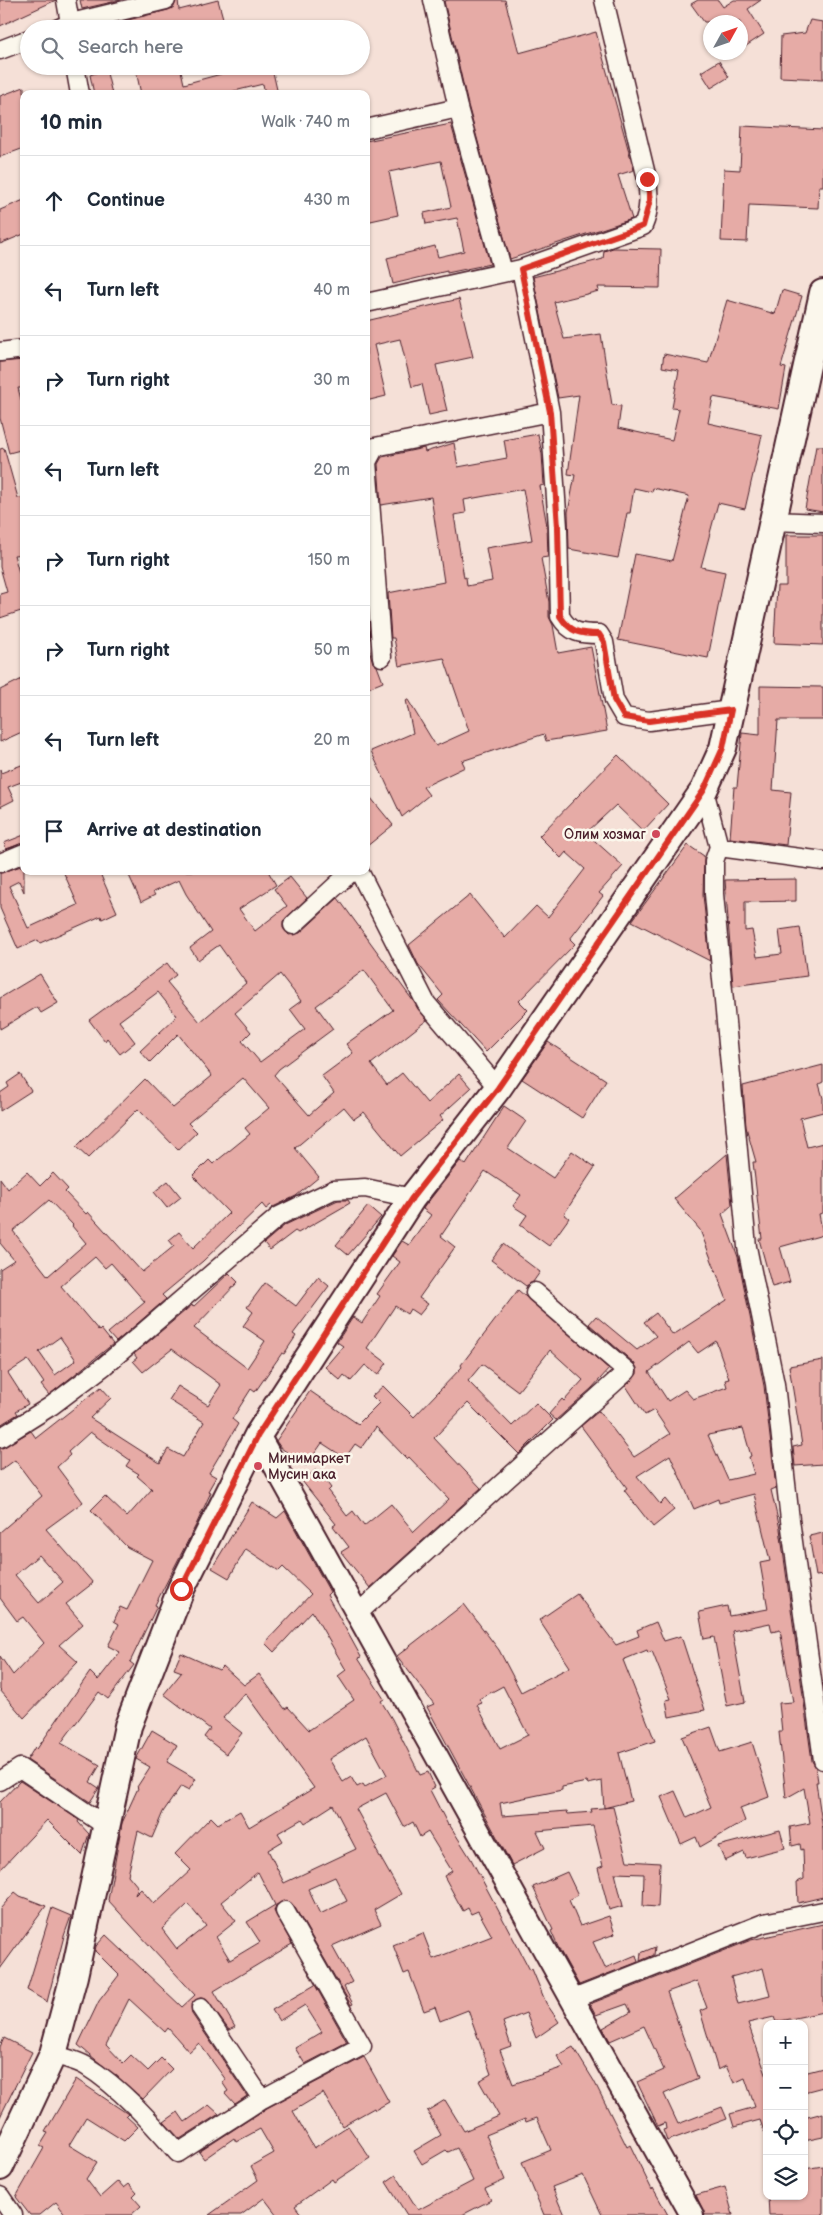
<!DOCTYPE html>
<meta charset="utf-8">
<style>
:root{--surface:#fff;--page:#f6f6f7;--text:#1f2937;--muted:#747a83;--line:#e0e1e3}
body{margin:0;font-family:"Balsamiq Sans",sans-serif;background:var(--page);color:var(--text)}
.controls{position:absolute;right:15px;bottom:15px;display:grid;overflow:hidden;border-radius:10px;box-shadow:0 1px 4px #0004}
.controls button{width:45px;height:45px;display:grid;place-items:center;padding:0;border:0;border-bottom:1px solid var(--line);background:var(--surface);color:var(--text);font:25px sans-serif}
.compass{position:absolute;left:703px;top:15px;width:45px;height:45px;border-radius:50%;background:var(--surface);box-shadow:0 1px 4px #0004;rotate:50deg}
.stop{position:absolute;width:15px;height:15px;margin:-11px;border:4px solid #d93025;border-radius:50%;background:#fff}
.stop.end{background:#d93025;border-color:#fff;box-shadow:0 1px 5px #0008}
.list{margin:0;padding:0;list-style:none}
h2{display:flex;justify-content:space-between;align-items:center;height:65px;margin:0;padding:0 20px;font-size:21px}
h2 small{font-size:16px;font-weight:400;color:var(--muted)}
.list li{display:grid;grid-template-columns:32px 1fr auto;gap:15px;align-items:center;box-sizing:border-box;height:90px;padding:0 20px;border-top:1px solid var(--line)}
.list b{display:block;font-size:19px;white-space:nowrap}
.list em{font-size:16px;font-style:normal;color:var(--muted)}
.icon{flex:none;width:28px;height:28px;fill:none;stroke:currentColor;stroke-width:2;stroke-linecap:round;stroke-linejoin:round}
.map{position:relative;flex:none;width:823px;height:2215px;overflow:hidden}
.search{position:absolute;background:var(--surface);box-shadow:0 1px 4px #0004;left:20px;top:20px;width:350px;height:55px;display:flex;align-items:center;gap:12px;box-sizing:border-box;padding:0 18px;border-radius:28px;color:var(--muted);font-size:19px}
.panel{position:absolute;background:var(--surface);box-shadow:0 1px 4px #0004;left:20px;top:90px;width:350px;height:785px;border-radius:10px}
.map>svg:first-child{display:block}
.building{fill:#e6aba6;stroke:#4a1f2b;fill-rule:evenodd}
.lines{fill:none;stroke-linecap:round;stroke-linejoin:round}
.minor-casing{stroke:#4a1f2b;stroke-width:21}
.tertiary-casing{stroke:#4a1f2b;stroke-width:26}
.secondary-casing{stroke:#4a1f2b;stroke-width:30}
.minor{stroke:#fbf7ec;stroke-width:18}
.tertiary{stroke:#fbf7ec;stroke-width:22}
.secondary{stroke:#fbf7ec;stroke-width:26}
.route{stroke:#d93025;stroke-width:6}
.poi-dot{fill:#d1495b;stroke:#fbf7ec;stroke-width:2}
.labels{text-anchor:middle;dominant-baseline:central;stroke-width:5;stroke-linejoin:round;paint-order:stroke}
.poi-label{font-size:14px;fill:#4a1f2b;stroke:#fbf7ec;text-anchor:end}
</style>
<div class="map">
<svg width="823" height="2215" viewBox="0 0 823 2215">
<rect width="100%" height="100%" fill="#f5e0d7"/>
<filter id="ink" filterUnits="userSpaceOnUse"><feTurbulence type="fractalNoise" baseFrequency=".02" numOctaves="2"/><feDisplacementMap in="SourceGraphic" scale="10" xChannelSelector="R" yChannelSelector="G"/><feConvolveMatrix kernelMatrix="1 2 1 2 8 2 1 2 1" color-interpolation-filters="sRGB"/></filter>
<g filter="url(#ink)">
<path class="building" d="M0 0H56L0 26Z
M80 0H121L82 9Z
M176 0H178L179 10 218 0 226 29H92L168 10 174 7Z
M449 0H505L519 53 596 32 634 170 618 175 632 219 510 259 468 105 444 1Z
M698 0H718L723 7 734 0H761L748 9 764 34 740 50V22H704L691 4Z
M810 20 823 22V79L780 77 781 36 805 33Z
M719 61 729 77 711 88 701 72Z
M135 66H180L184 84 221 74 219 66H258L259 72 272 68 278 94H265L263 84 222 94H141Z
M106 69 112 94H94L90 75Z
M24 87V148L0 157V96Z
M451 124 490 264 447 273V271L393 284 387 258 435 246 438 257 464 251 457 218 426 224 424 213 451 207 441 161 389 172 398 215 366 222V141Z
M742 126 823 130V186H819L818 208 749 205 747 242 721 241 724 169 740 170Z
M24 200V234L0 244V210Z
M613 248 661 249 660 288 598 287 599 291 554 302 564 339 601 334 612 405 621 406 618 428 672 440 679 409 672 408 679 370 662 367 664 354 708 363 727 300 775 314 782 290 802 296 781 367 786 368 779 409 713 397 708 423 762 435 745 509 718 503 701 567 725 572 708 658 618 640 635 554 672 561 689 496 653 488 652 492 634 488 630 513H627L618 558 569 549 568 512 575 475 568 474 579 395 558 398 533 277 603 259 604 251Z
M459 299 473 357 436 365 447 411 429 415 422 384 412 387 400 339 374 345 386 396 366 401V321Z
M24 360V388H18L24 411V449L9 453 0 418V362Z
M538 434 542 454 544 485 540 486 547 526 548 557 541 558 549 602V617L553 625 558 653 591 647 607 731 546 741 544 734 462 761 465 767 423 787 429 795 402 817 371 751 413 733 406 700H408L436 746 469 731 444 658 399 666 394 638H391L388 593 444 582 431 497 381 505 378 464 382 457 424 448 425 452 454 443 458 467 507 458 504 440ZM523 489 532 540 486 548 492 581 467 586 466 577 464 578 454 515 466 513 464 500Z
M816 446H823V512L805 509Z
M4 448 18 498 24 497V554L14 555 24 590V610L0 618V594L7 592 0 567V449Z
M786 535H823V645L774 643 777 586H786Z
M366 597H367L370 639H366Z
M367 641 373 663 377 666 383 682 366 689Z
M24 678V731L0 742V690Z
M760 686 823 687V720H778L773 790 791 792 786 845 730 838 734 787H737L742 733 760 735Z
M618 755 668 804 643 831 616 805 586 833 623 866 599 893 603 896 570 939 575 944 519 1001 528 1010 486 1052 438 1000 443 995 418 964 409 945 470 895 505 938 536 906 548 917 585 869 566 852 561 858 539 836Z
M24 764V781L8 787 14 800 0 807V769L1 773Z
M366 792 393 825 366 847Z
M24 835V843L6 849 4 843Z
M688 845 704 856 703 895 710 961 632 921Z
M24 865V892L19 881 9 886 28 928 78 905 63 871H99L117 912 102 919 101 916 40 943 38 940 18 949 0 908V873Z
M127 871H268L276 885 239 909 255 931 287 906 274 889 290 877 307 898 283 921V928L289 935 300 933 338 898 427 1020 371 1064 387 1085 402 1073 427 1103 459 1074 471 1088 440 1116 443 1120 400 1156 364 1112 354 1119 344 1107 295 1148 319 1177 296 1196 273 1207 271 1205 266 1209 262 1204 203 1261 162 1295 166 1299 116 1342 108 1333 145 1302 111 1263 105 1268 95 1257 61 1286 99 1331 101 1329 113 1344 49 1395 41 1385 44 1383 28 1360 8 1373 28 1404 16 1411 18 1414 0 1425V1269L14 1260 0 1243V1178L8 1189 27 1172 40 1186 53 1173 68 1189 65 1192 86 1214 88 1212 142 1272 174 1246 169 1240 179 1232 193 1248 229 1213 193 1176 209 1160 213 1164 250 1134 245 1128 269 1108 243 1078 188 1123 197 1132 178 1150 138 1109 88 1158 76 1147 145 1079 173 1108 212 1076 178 1034 150 1062 140 1051 177 1016 158 992 119 1021 135 1042 120 1054 107 1038 105 1041 89 1020 167 963 176 975 167 982 200 1022 246 983 219 945 198 960 190 948 211 932 186 894 179 880 153 892 155 895 141 902ZM364 970 393 1010 346 1044 353 1053 322 1076 334 1093 309 1115 274 1075 279 1069 333 1029 316 1006ZM280 974 301 1001 290 1009 305 1029 260 1062 242 1041 251 1032 235 1013ZM49 1200 73 1225 72 1226 86 1243 48 1276 13 1231ZM60 1337 76 1360 55 1375 39 1352Z
M796 879V901L745 902V931L752 930 757 957 782 954 779 930 800 927 807 976 733 986 725 880Z
M40 974 58 1003 41 1013 37 1007 0 1029V998Z
M548 1042 606 1080 582 1118 522 1079Z
M823 1065V1082L819 1084 823 1098V1112L800 1118 807 1147 823 1143V1213L819 1214 823 1235 780 1247 790 1282 772 1287 759 1239H762L753 1162H756L746 1127 743 1086Z
M20 1074 31 1091 0 1111V1093L9 1087 7 1083Z
M504 1106 526 1121 508 1148 553 1178 572 1151 595 1167 564 1214 569 1218 549 1246 520 1225 527 1215 513 1206 521 1195 485 1171 441 1236 455 1247 419 1298 428 1304 419 1315 410 1309 407 1314 395 1306 367 1348 387 1363 378 1375 365 1365 351 1381 344 1375 340 1380 325 1367 343 1346 337 1342 353 1317 362 1323 380 1296 377 1294 400 1262 392 1256 402 1241 409 1245 431 1215 423 1209 424 1207 460 1161 466 1165Z
M727 1154 732 1205 722 1214 738 1257 764 1386 776 1488 771 1490 780 1529 812 1761 816 1768 818 1782H816L823 1830V1897L798 1903 797 1882 804 1879 803 1849 801 1850 800 1844 792 1846 790 1827 810 1823 804 1788 786 1798 779 1732H782L779 1703 793 1702 780 1630 772 1632 770 1623 732 1631 745 1702 727 1706 714 1637 704 1639 699 1612 727 1606 729 1616 768 1609 760 1563 770 1561 754 1494 719 1503 718 1499 694 1509 670 1455 637 1476 660 1504 665 1499 674 1510 653 1527 624 1490 627 1488 581 1426 599 1411 634 1457 670 1434 654 1410 645 1415 626 1386 637 1374V1368L634 1363 589 1324 596 1316 637 1350 656 1336 644 1322 656 1313 673 1335 727 1300 700 1230 674 1199ZM716 1341 729 1379 725 1380 727 1387 693 1399 685 1390 668 1401 649 1372 689 1342 698 1353ZM743 1428 751 1456 749 1457 754 1474 728 1480 708 1435Z
M168 1181 181 1197 167 1208 154 1192Z
M338 1200H348L350 1203 298 1233 295 1231 270 1250 264 1243 285 1225Z
M368 1206 381 1217 348 1255 336 1245Z
M503 1244 540 1272 533 1282 526 1286 491 1260Z
M229 1273 238 1282 194 1328 247 1368 265 1341 243 1326 253 1312 247 1307 265 1283 296 1306 318 1277 329 1286 293 1334 296 1336 284 1354 282 1353 255 1392 251 1389 232 1419 238 1424 209 1473 216 1477 208 1491 211 1492 196 1525 155 1605 157 1606 130 1662 134 1665 108 1699 99 1692 61 1743 100 1765 90 1782 99 1788 90 1802 27 1760 35 1747 37 1749 90 1672 98 1680 120 1652 108 1646 119 1624 114 1621 120 1607 127 1610 152 1560 127 1547 91 1510 105 1496 127 1517 152 1489 137 1476 139 1474 126 1466 130 1460 90 1432 68 1452 70 1455 57 1467 83 1502 46 1529 93 1583 66 1604 83 1624 59 1645 78 1662 24 1718 0 1690V1656L13 1675 44 1643 23 1617 17 1621 0 1598V1532L42 1496 15 1460 0 1471V1449L31 1431 36 1438 101 1387 111 1398 90 1418 160 1463 168 1449 183 1457 204 1422 169 1400 178 1386 208 1405 221 1385 172 1349 143 1372 133 1361 137 1358 134 1354 192 1305 193 1307ZM39 1555 63 1582 39 1603 15 1575Z
M518 1290 609 1369 592 1388 556 1420 549 1414 562 1399 564 1401 583 1380 550 1350 518 1391 482 1364 468 1381 512 1426 536 1403 553 1420 519 1454 468 1403 434 1438 481 1488 370 1588 341 1552 349 1547 333 1526 336 1524 302 1481 317 1469 331 1488 328 1491 347 1516 353 1511 364 1526 391 1504 414 1532 449 1499 409 1457 407 1459 376 1427 361 1448 355 1444 345 1458 322 1443 306 1466 281 1448 276 1441 310 1391 358 1424 379 1403 372 1396 383 1386 414 1417 462 1367 461 1365Z
M823 1360V1464L795 1466 793 1447 802 1445 789 1366Z
M252 1502 277 1518 285 1511 330 1592 327 1595 361 1657 358 1658 384 1699 381 1701 392 1719 420 1775 428 1772 435 1787 430 1790 448 1825 449 1824 471 1859 530 1970 532 1969 546 2003 559 2022 536 2038 526 2013 503 2022 511 2046 500 2050 513 2084 564 2067 557 2056 573 2047 594 2081 627 2147 630 2145 652 2190 653 2188 668 2215H602L583 2175 552 2187 564 2215H544L522 2162 551 2150 537 2118 526 2122 525 2119 486 2135 505 2180 485 2189 491 2200 462 2215H407L386 2182 396 2175 418 2210 473 2181 457 2148 448 2152 446 2150 422 2164 414 2151 441 2135 427 2111 445 2100 464 2131 499 2116 479 2081 491 2074 468 2010 440 2021 435 2007 424 2011 409 1972 404 1974 393 1945 423 1933 433 1959 492 1936 478 1911 471 1914 468 1908 463 1911 444 1876 452 1871 428 1832 420 1837 413 1822 404 1827 386 1793 356 1809 377 1847 375 1848 401 1894 374 1910 381 1924 332 1946 352 1982 344 1987 353 2004 351 2005 294 1906 286 1900 276 1905 274 1911 292 1944 214 1991 235 2027 229 2030 206 1999 200 1998 191 2004 192 2014 247 2096 235 2104 225 2093 228 2091 222 2082 226 2080 199 2043 189 2052 168 2028 165 2032 129 1999 106 2045 123 2063 131 2055 148 2071 161 2058 172 2069 143 2099 78 2045 99 2001 119 1975 95 1951 96 1946 106 1935 182 2007 195 1995 108 1900 122 1823 138 1788 137 1787 150 1767 136 1759 152 1730 177 1745 167 1762 196 1779 189 1790 181 1786 163 1812 152 1838 138 1831 128 1875 138 1887 135 1895 141 1889 154 1904 191 1870 175 1854 211 1817 218 1824 240 1811 249 1827 314 1788 245 1693 223 1718 242 1733 226 1754 204 1737 210 1729 164 1694 182 1672 174 1669 181 1653 219 1670 223 1666 244 1685 259 1674 285 1709 288 1707 309 1730 354 1700 338 1676 346 1670 312 1611 274 1652 265 1643 311 1594 283 1567 279 1571 246 1549 229 1578 212 1568ZM366 1736 387 1775 365 1787 363 1784 357 1787 351 1777 343 1782 329 1759ZM333 1805 356 1849 284 1883 268 1850 283 1841 278 1833 302 1819 305 1823ZM258 1872 275 1905 247 1922 260 1942 230 1960 216 1937 236 1921 221 1902ZM335 1877 347 1901 320 1914 308 1889ZM188 1904 206 1926 177 1949 162 1929Z
M823 1533V1575L816 1576 809 1536Z
M577 1594 616 1645 639 1636 637 1630 656 1622 664 1641 681 1636 705 1710 669 1717 666 1700 671 1699 652 1651 648 1653 647 1650 623 1660 655 1741 619 1753 631 1801 604 1808 602 1781 588 1784 587 1782 562 1787V1790L500 1803 502 1816 567 1811 568 1814 592 1812 591 1809 613 1807 627 1861 660 1863 658 1907 643 1906 644 1874 615 1873 623 1906 609 1910 598 1868 603 1866 593 1826 537 1831 545 1848 512 1865 427 1707 434 1704 397 1656 464 1604 499 1650 521 1692 570 1667 539 1620ZM503 1686 528 1735 500 1749 477 1705 482 1703 479 1699Z
M711 1727 720 1752 752 1742 769 1797 740 1808 745 1821 700 1847 696 1837 681 1844 661 1797 675 1791 687 1818 711 1807 682 1737Z
M20 1781 79 1820 78 1822 89 1834 82 1855 47 1820 0 1870V1802Z
M780 1830 785 1848 746 1858 744 1852 725 1861 718 1846Z
M567 1872 578 1895 569 1900 580 1926 609 1916 615 1934 593 1942 605 1968 636 1955 638 1962 579 1985 559 1949 551 1931 553 1930 533 1887Z
M15 1892 20 1896 46 1906 0 1969V1909Z
M52 1908 71 1916 64 1936 47 2002 27 1990Z
M823 1924V2012L776 2022 774 2017 748 2023 767 2077V2134H765L760 2120 734 2127 730 2114 755 2107 745 2078 734 2083 726 2066 718 2070 700 2011 707 2008 697 1981 667 1992 698 2079 664 2094 678 2124 722 2107 727 2119 667 2141 663 2130 666 2129 665 2123 658 2126 637 2082 664 2070 644 2026 610 2041 603 2028 631 2012 627 2004 596 2015 590 2004 751 1940ZM763 1968 770 1996 738 2004 731 1977Z
M655 1947 654 1955 640 1961 641 1953Z
M315 1985 347 2042 305 2064 295 2048 322 2032 305 2005 279 2021 272 2010Z
M4 2038 32 2052 0 2117V2047Z
M364 2057 389 2102 375 2110 374 2108 342 2126 323 2093 293 2111 314 2148 348 2126 370 2158 334 2182 332 2179 295 2206 302 2215H277L264 2198 241 2215H209L258 2180 251 2166 274 2153 260 2129 236 2142 234 2138 204 2159 199 2152 267 2108Z
M823 2068V2087L804 2092V2073Z
M76 2079 128 2114 126 2116 138 2127 124 2141 86 2117 69 2145 97 2162 86 2179 100 2197 118 2181 124 2188 129 2184 137 2193 133 2197 141 2206 131 2215H66L56 2202 40 2215H30L16 2197 44 2148 40 2146 48 2133 45 2132Z
M209 2105 219 2114 180 2139 164 2122 178 2112 185 2122Z
M823 2113V2137L804 2141V2118Z
M823 2166V2215H769L768 2196H804V2169Z
M725 2187 733 2215H705L696 2195Z"/>
<g class="lines">
<defs>
<path id="minor" d="M66 0 71 29
M433 0 458 108 503 272
M57 29 71 23 166 0
M0 50 29 39
M75 66 80 94
M366 129 458 108
M521 269 643 226C650 210 649 196 647 179L604 0
M366 303 521 269 550 412 375 447 367 462 382 657
M0 352 24 349
M550 412 558 527 560 616C570 633 580 634 599 634L604 642 614 700 624 717 649 721 731 710
M773 521 823 523
M704 790 719 847 823 861
M719 847 714 861V894L747 1247 775 1384 790 1520 823 1760
M0 863 24 853
M359 871 426 1003 498 1088
M293 925 352 871
M0 1438 51 1406 104 1366 279 1216 333 1190 365 1188 412 1198
M358 1613 627 1371 535 1292
M0 1781 20 1768 106 1826
M573 1999 764 1923 823 1911
M201 2008 262 2099
M53 2054C63 2058 76 2060 86 2066 120 2087 151 2122 178 2153L262 2099 362 2046 285 1911
M0 2196 13 2215"/>
<path id="tertiary" d="M258 1435 692 2215"/>
<path id="secondary" d="M0 2167 53 2054 74 1976 128 1726 181 1589 258 1435 412 1198 498 1088 704 790 723 748 823 293"/>
</defs>
<use href="#minor" class="minor-casing"/>
<use href="#tertiary" class="tertiary-casing"/>
<use href="#secondary" class="secondary-casing"/>
<use href="#minor" class="minor"/>
<use href="#tertiary" class="tertiary"/>
<use href="#secondary" class="secondary"/>
</g>
</g>
<g class="lines" filter="url(#ink)">
<path class="route" d="M181 1589 258 1435 412 1198 498 1088 704 790 723 748 731 710 649 721 624 717 614 700 604 642 599 634C580 634 571 633 560 616L558 527 550 412 521 269 643 226 650 200 647 179"/>
</g>
<g class="poi-dot">
<circle cx="656" cy="834" r="5"/>
<circle cx="258" cy="1466" r="5"/>
</g>
<g class="labels">
<g class="poi-label">
<text x="646" y="834">Олим хозмаг</text>
<text x="268" y="1458" text-anchor="start">Минимаркет<tspan x="268" dy="16">Мусин ака</tspan></text>
</g>
</g>
</svg>
<div class="controls">
<button>+</button>
<button>−</button>
<button><svg class="icon" aria-label="locate" viewBox="0 0 24 24"><circle cx="12" cy="12" r="6"/><path d="M12 2v4M12 18v4M2 12h4M18 12h4"/></svg></button>
<button><svg class="icon" aria-label="layers" viewBox="0 0 24 24"><path d="M12 4l9 5-9 5-9-5zM3 14l9 5 9-5"/></svg></button>
</div>
<svg class="compass" viewBox="-18 -18 36 36"><path d="M0-13l5 13h-10z" fill="#e53935"/><path d="M0 13l5-13h-10z" fill="#747a83"/></svg>
<div class="stop" style="left:181px;top:1589px"></div>
<div class="stop end" style="left:647px;top:179px"></div>
<div class="search"><svg class="icon" aria-label="search" viewBox="0 0 24 24"><circle cx="10" cy="10" r="6"/><path d="M15 15l6 6"/></svg>Search here</div>
<section class="panel">
<h2>10 min<small>Walk · 740 m</small></h2>
<ul class="list">
<li><svg class="icon" aria-label="ahead" viewBox="0 0 24 24"><path d="M12 20V5M6 11l6-6 6 6"/></svg><div><b>Continue</b></div><em>430 m</em></li>
<li><svg class="icon" aria-label="left" viewBox="0 0 24 24"><path d="M17 20v-9H6M10 6l-5 5 5 5"/></svg><div><b>Turn left</b></div><em>40 m</em></li>
<li><svg class="icon" aria-label="right" viewBox="0 0 24 24"><path d="M7 20v-9h11M14 6l5 5-5 5"/></svg><div><b>Turn right</b></div><em>30 m</em></li>
<li><svg class="icon" aria-label="left" viewBox="0 0 24 24"><path d="M17 20v-9H6M10 6l-5 5 5 5"/></svg><div><b>Turn left</b></div><em>20 m</em></li>
<li><svg class="icon" aria-label="right" viewBox="0 0 24 24"><path d="M7 20v-9h11M14 6l5 5-5 5"/></svg><div><b>Turn right</b></div><em>150 m</em></li>
<li><svg class="icon" aria-label="right" viewBox="0 0 24 24"><path d="M7 20v-9h11M14 6l5 5-5 5"/></svg><div><b>Turn right</b></div><em>50 m</em></li>
<li><svg class="icon" aria-label="left" viewBox="0 0 24 24"><path d="M17 20v-9H6M10 6l-5 5 5 5"/></svg><div><b>Turn left</b></div><em>20 m</em></li>
<li><svg class="icon" aria-label="arrive" viewBox="0 0 24 24"><path d="M6 21V4h12l-3 4 3 4H6"/></svg><div><b>Arrive at destination</b></div></li>
</ul>
</section>
</div>
